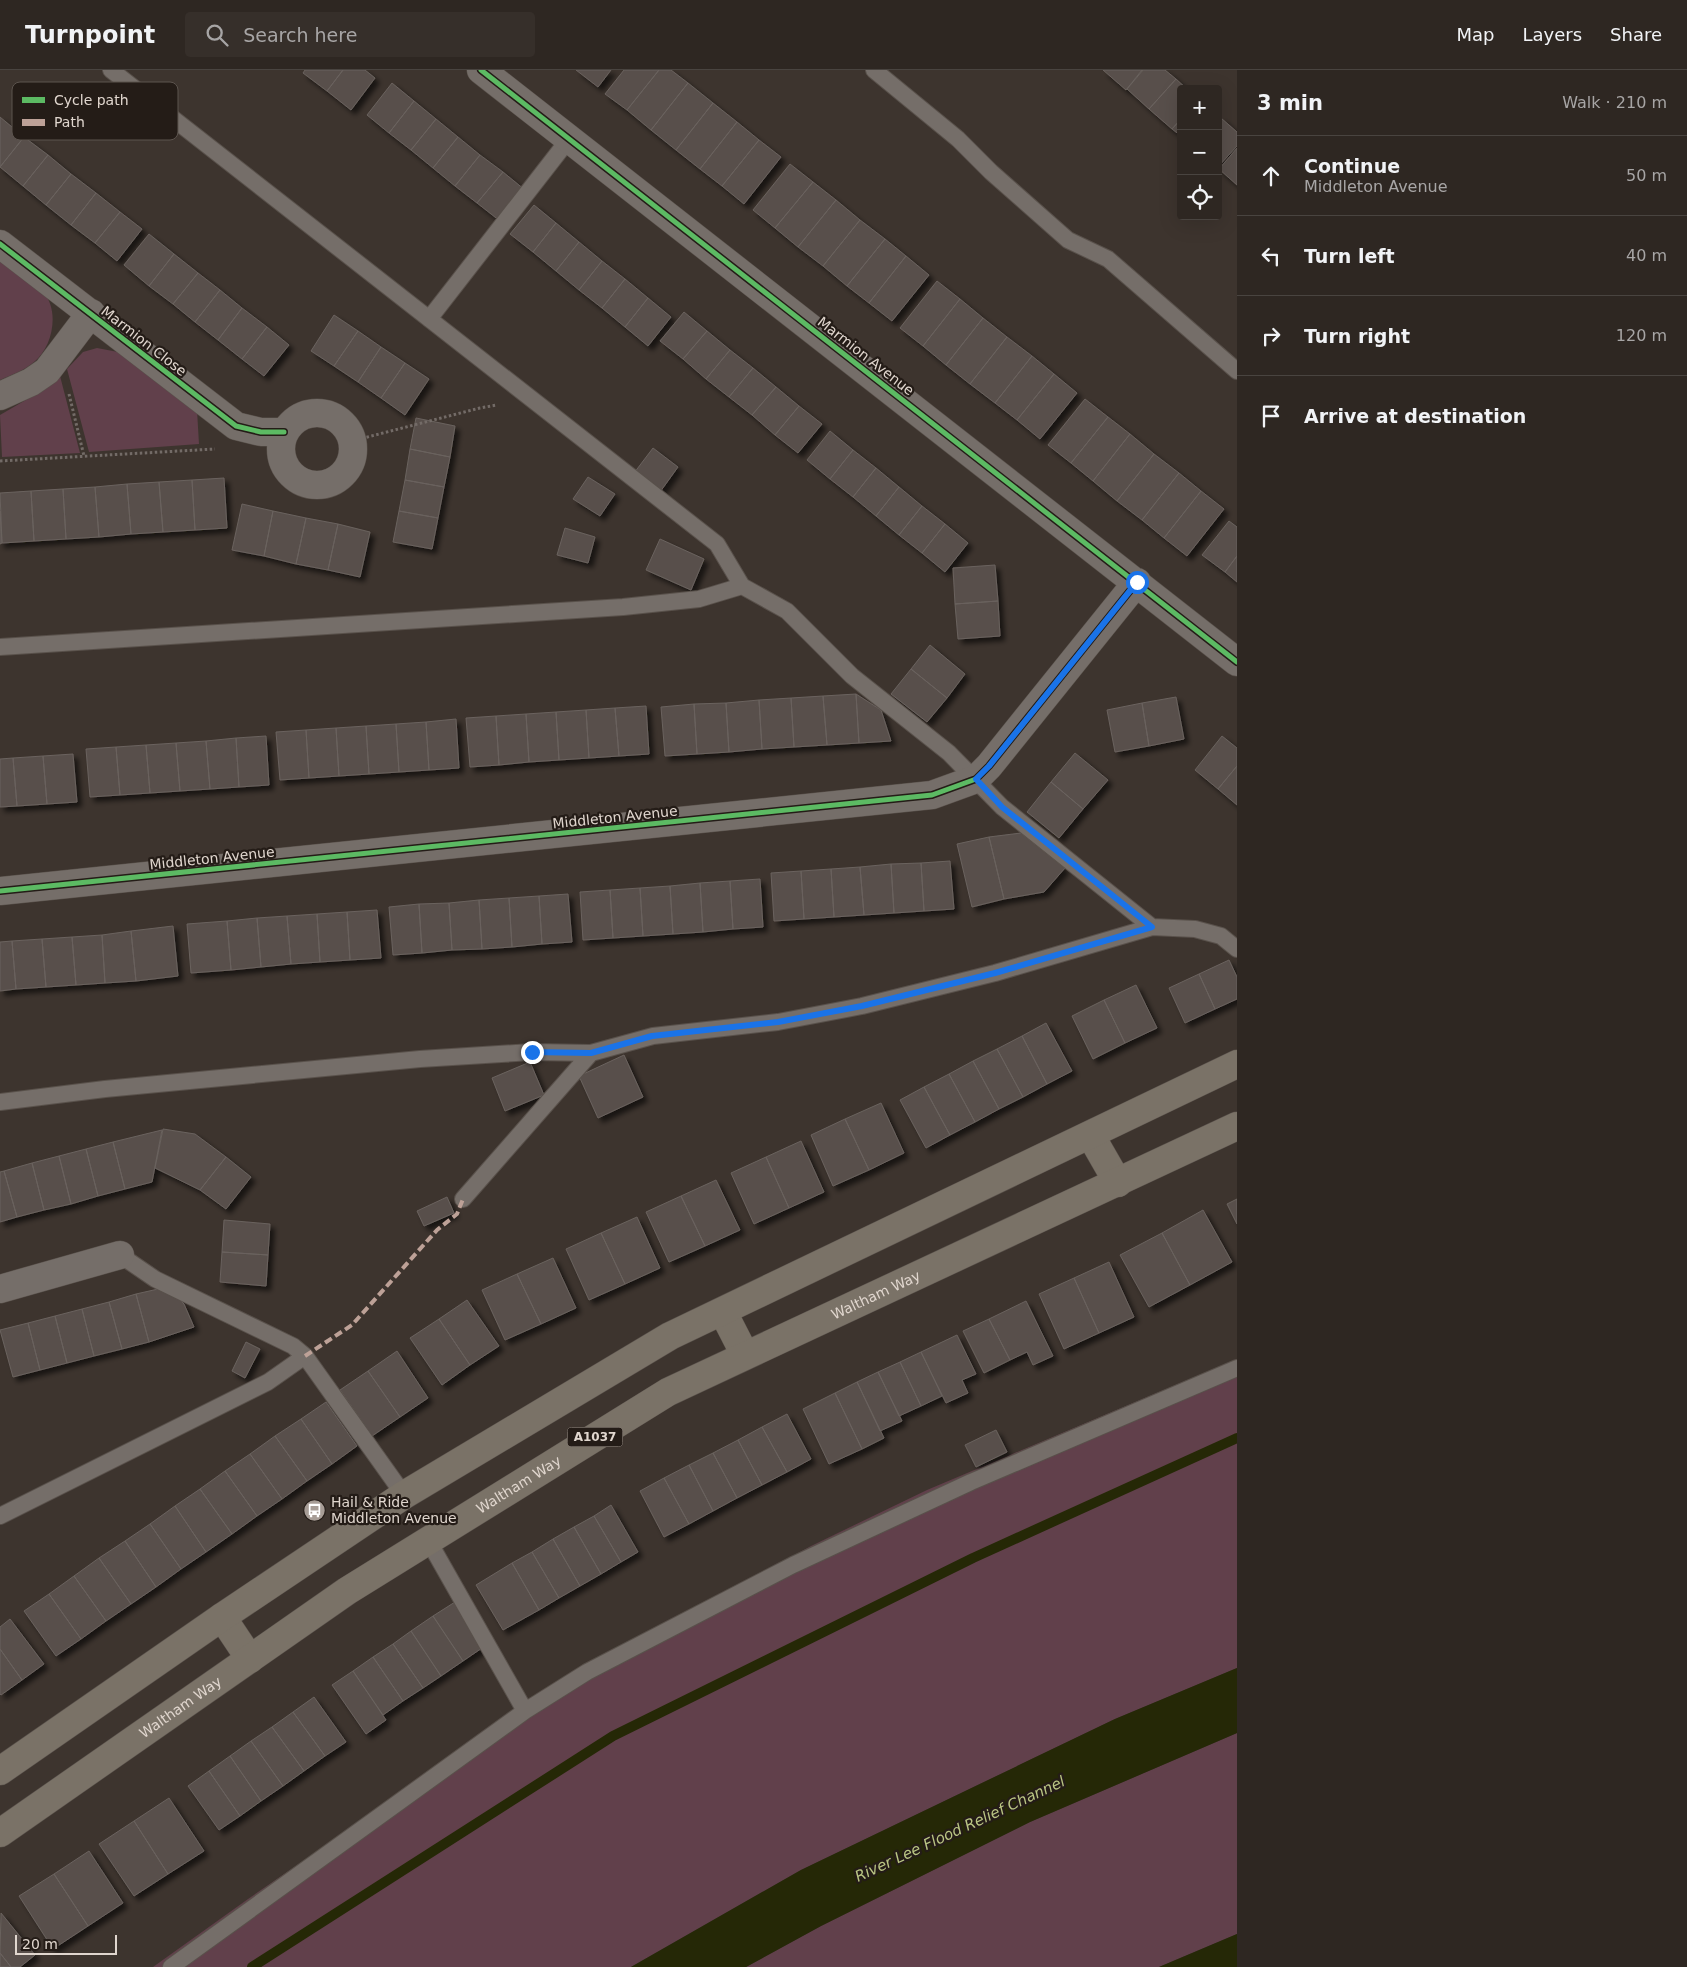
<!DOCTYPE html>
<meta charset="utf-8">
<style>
:root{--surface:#2e2722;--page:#362f2a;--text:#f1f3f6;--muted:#a7a5a5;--line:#494440}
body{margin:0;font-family:"DejaVu Sans",sans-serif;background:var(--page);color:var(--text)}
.controls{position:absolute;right:15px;top:15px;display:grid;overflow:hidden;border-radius:5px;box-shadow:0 5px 20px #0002}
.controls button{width:45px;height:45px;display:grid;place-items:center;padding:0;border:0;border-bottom:1px solid var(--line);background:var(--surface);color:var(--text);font:25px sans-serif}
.scale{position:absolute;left:15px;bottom:12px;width:102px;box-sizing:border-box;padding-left:5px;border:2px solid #e0d6ce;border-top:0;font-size:14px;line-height:18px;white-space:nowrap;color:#e0d6ce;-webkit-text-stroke:4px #241c17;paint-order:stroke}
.stop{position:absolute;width:15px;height:15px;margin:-11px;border:4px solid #1a73e8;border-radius:50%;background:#fff}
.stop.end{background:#1a73e8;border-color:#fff;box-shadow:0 1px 5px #0008}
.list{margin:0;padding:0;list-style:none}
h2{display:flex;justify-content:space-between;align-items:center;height:65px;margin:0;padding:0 20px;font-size:21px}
h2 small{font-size:16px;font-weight:400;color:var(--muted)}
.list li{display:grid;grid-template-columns:32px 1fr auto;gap:15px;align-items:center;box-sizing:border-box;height:80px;padding:0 20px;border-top:1px solid var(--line)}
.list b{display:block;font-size:19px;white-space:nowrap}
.list p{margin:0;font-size:16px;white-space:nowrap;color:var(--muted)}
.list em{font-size:16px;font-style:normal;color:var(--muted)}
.icon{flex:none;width:28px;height:28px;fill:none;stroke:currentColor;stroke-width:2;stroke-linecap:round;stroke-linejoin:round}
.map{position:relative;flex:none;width:1237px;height:1897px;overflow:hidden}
header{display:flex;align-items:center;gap:30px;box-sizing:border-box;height:70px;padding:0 25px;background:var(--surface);border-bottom:1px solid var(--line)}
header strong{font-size:24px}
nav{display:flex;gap:28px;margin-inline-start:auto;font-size:18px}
.search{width:350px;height:45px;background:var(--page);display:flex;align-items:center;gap:12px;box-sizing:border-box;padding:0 18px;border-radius:5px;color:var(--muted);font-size:19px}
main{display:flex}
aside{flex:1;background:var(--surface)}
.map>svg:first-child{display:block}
.green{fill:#61404b}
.water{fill:#252806}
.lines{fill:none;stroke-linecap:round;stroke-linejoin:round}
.stream{stroke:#252806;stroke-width:10}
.building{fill:#58504c;stroke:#6a625e;filter:url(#shadow)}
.service-casing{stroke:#59514b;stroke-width:18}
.minor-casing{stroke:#59514b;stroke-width:29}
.primary-casing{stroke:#59514b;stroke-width:29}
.path{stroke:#736b67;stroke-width:3;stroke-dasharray:2.5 2.5;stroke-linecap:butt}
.service{stroke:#756e69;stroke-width:16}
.minor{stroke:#756e69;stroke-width:28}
.primary{stroke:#7a7267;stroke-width:28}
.quiet{stroke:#bda197;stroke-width:4;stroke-dasharray:8 4;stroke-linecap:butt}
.cycleway-casing{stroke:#241c17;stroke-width:8}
.cycleway{stroke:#5cba63;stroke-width:5}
.route{stroke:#1a73e8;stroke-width:6}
.labels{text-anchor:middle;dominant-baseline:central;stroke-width:4.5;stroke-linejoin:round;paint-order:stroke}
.shield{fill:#241c17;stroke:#a89e97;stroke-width:1}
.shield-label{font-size:12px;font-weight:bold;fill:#e0d6ce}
.street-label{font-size:14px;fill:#e0d6ce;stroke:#241c17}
.poi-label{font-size:14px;fill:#e0d6ce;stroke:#241c17;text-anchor:start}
.water-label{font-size:15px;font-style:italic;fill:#bac584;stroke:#241c17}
.key{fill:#241c17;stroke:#5c544e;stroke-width:1}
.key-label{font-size:14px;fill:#e0d6ce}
</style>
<header>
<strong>Turnpoint</strong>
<div class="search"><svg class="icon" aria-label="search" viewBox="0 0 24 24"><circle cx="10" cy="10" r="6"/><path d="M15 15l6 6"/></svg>Search here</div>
<nav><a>Map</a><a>Layers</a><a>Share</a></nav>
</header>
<main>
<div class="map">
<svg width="1237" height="1897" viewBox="0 0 1237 1897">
<defs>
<filter id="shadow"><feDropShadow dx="4.5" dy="4.5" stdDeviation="2.5" flood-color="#0009"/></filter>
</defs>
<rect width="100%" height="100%" fill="#3d342e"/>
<path class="green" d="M0 188C12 198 34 211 43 222 60 240 53 277 34 292 25 300 11 305 0 310Z
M97 278 118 282 197 340 199 374 89 382 67 299 83 282Z
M60 306 80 383 2 387 0 345 43 320Z
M1237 1289V1598L1115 1649 801 1800 631 1897H153L248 1829 562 1613 811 1476 927 1420Z
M1237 1663V1864L1159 1897H746L821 1856 1030 1752Z"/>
<path class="water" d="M1237 1598V1663L1030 1752 821 1856 746 1897H631L801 1800 1115 1649Z
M1237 1864V1897H1159Z"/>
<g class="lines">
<path class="stream" d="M252 1897 613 1666 973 1488 1237 1368"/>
</g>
<path class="building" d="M305 0H343L327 21 303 3Z
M343 0H365L375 8 351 40 327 21Z
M576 0H611L598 17Z
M624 0H659L627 40 605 24Z
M659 0H671L688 13 651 60 627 40Z
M1103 0H1142L1126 20Z
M1143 0H1165L1176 9 1149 39 1127 19Z
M1176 9 1187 19H1181V49L1172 59 1149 39Z
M392 13 414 31 389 63 367 45Z
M688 13 713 33 676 80 651 60Z
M414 31 436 49 411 80 389 63Z
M713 33 737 52 700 99 676 80Z
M0 47 24 67 0 97Z
M1221 48 1237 62V76L1218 97V51Z
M436 49 458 67 433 98 411 80Z
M1181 49V66L1172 59Z
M737 52 759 70 722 116 700 99Z
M24 67 48 85 23 116 0 97Z
M458 67 480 85 455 116 433 98Z
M759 70 781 87 744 134 722 116Z
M1237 78V115L1219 99Z
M48 85 71 104 46 135 23 116Z
M480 85 503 102 477 133 455 116Z
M790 94 813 112 775 158 753 140Z
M503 102 525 120 500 151 477 133Z
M71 104 96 123 71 155 46 135Z
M813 112 836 130 798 177 775 158Z
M96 123 120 142 95 173 71 155Z
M836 130 860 150 823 196 798 177Z
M534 135 556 153 533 182 510 164Z
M120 142 142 159 117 191 95 173Z
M860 150 885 169 847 216 823 196Z
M556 153 579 172 556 201 533 182Z
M149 164 174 184 149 216 124 195Z
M885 169 906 186 869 233 847 216Z
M579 172 602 191 579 220 556 201Z
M174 184 198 203 173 234 149 216Z
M906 186 929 205 892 251 869 233Z
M602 191 625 209 602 238 579 220Z
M198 203 220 220 195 252 173 234Z
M625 209 648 228 625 257 602 238Z
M937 211 960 229 923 276 900 258Z
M220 220 242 238 218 270 195 252Z
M648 228 671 247 648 276 625 257Z
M960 229 983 248 946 295 923 276Z
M242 238 267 257 242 289 218 270Z
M684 242 707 261 683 289 660 271Z
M334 245 358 261 334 296 311 281Z
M983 248 1007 267 970 314 946 295Z
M267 257 289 275 264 306 242 289Z
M358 261 381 277 358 312 334 296Z
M707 261 730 280 706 309 683 289Z
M1007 267 1032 286 995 333 970 314Z
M381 277 405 293 381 328 358 312Z
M730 280 753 298 729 327 706 309Z
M1032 286 1054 304 1017 350 995 333Z
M405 293 429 309 405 345 381 328Z
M753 298 776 317 752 345 729 327Z
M1054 304 1077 323 1040 369 1017 350Z
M776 317 799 336 775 365 752 345Z
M1085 329 1108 347 1071 393 1048 375Z
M799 336 822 354 798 383 775 365Z
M1108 347 1130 364 1093 411 1071 393Z
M416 348 455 356 450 387 410 379Z
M830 361 853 380 830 409 807 390Z
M1130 364 1154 384 1117 431 1093 411Z
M653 378 678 397 660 422 634 403Z
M410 379 450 387 444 417 405 410Z
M853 380 876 398 853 427 830 409Z
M1154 384 1179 403 1142 450 1117 431Z
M876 398 899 417 876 446 853 427Z
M1179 403 1201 421 1164 468 1142 450Z
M588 407 615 424 600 446 573 429Z
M224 408 227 458 195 460 192 410Z
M192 410 195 460 163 462 159 412Z
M405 410 444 417 438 448 399 441Z
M159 412 163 462 131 464 127 414Z
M127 414 131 464 99 467 95 417Z
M95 417 99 467 66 469 63 419Z
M899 417 922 436 899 465 876 446Z
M63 419 66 469 34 471 31 421Z
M31 421 34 471 2 473 0 423Z
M1201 421 1224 439 1187 486 1164 468Z
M242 434 273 441 264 486 232 480Z
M922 436 945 454 922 483 899 465Z
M0 441 2 473 0 474Z
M273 441 306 448 296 494 264 486Z
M399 441 438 448 432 479 393 472Z
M306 448 338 454 328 500 296 494Z
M1229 451 1237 457V486L1225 502 1202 485Z
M338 454 370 462 360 507 328 500Z
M945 454 968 473 945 502 922 483Z
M565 458 595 467 588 493 557 485Z
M660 469 704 489 691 520 646 500Z
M1237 486V512L1225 502Z
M995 495 998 531 955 534 953 498Z
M998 531 1000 566 958 569 955 534Z
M930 575 965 604 947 628 911 599Z
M911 599 947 628 927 652 891 624Z
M856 624 859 673 827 675 823 626Z
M856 624 881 640 891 671 859 673Z
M823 626 827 675 794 677 791 628Z
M1176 627 1184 669 1149 676 1142 633Z
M791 628 794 677 762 679 759 630Z
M759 630 762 679 729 682 726 633Z
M726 633 729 682 697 684 694 634Z
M1142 633 1149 676 1115 682 1107 640Z
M694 634 697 684 665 686 661 637Z
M646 636 649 684 619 686 615 638Z
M615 638 619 686 589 688 586 640Z
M586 640 589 688 559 690 556 642Z
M556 642 559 690 529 692 526 644Z
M526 644 529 692 499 695 496 646Z
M496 646 499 695 470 697 466 648Z
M456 649 459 698 429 700 426 652Z
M426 652 429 700 399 702 396 654Z
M396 654 399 702 369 704 366 656Z
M366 656 369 704 339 706 336 658Z
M336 658 339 706 309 708 306 660Z
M306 660 309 708 280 710 276 662Z
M266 666 269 715 239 717 236 668Z
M1222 666 1237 678V696L1218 719 1195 700Z
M236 668 239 717 210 719 206 671Z
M206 671 210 719 180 721 176 673Z
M176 673 180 721 150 723 146 675Z
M146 675 150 723 120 725 116 677Z
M116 677 120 725 90 727 86 679Z
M1075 683 1108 710 1083 739 1051 712Z
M73 684 77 732 47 734 43 686Z
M43 686 47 734 17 736 13 688Z
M13 688 17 736 0 737V689Z
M1237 696V735L1218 719Z
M1051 712 1083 739 1059 768 1027 742Z
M1021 763 1065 798 1044 822 1004 829 989 767Z
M989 767 1004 829 972 837 957 774Z
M950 791 954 839 924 841 921 793Z
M921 793 924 841 894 843 891 794Z
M891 794 894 843 864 845 860 797Z
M860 797 864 845 834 847 831 799Z
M831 799 834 847 804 849 801 801Z
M801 801 804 849 774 851 771 803Z
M760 809 763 857 733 859 730 811Z
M730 811 733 859 703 862 700 813Z
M700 813 703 862 673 864 670 816Z
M670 816 673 864 643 866 640 818Z
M640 818 643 866 613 868 610 820Z
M610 820 613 868 583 870 580 822Z
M568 824 572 872 542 874 539 826Z
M539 826 542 874 512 877 509 828Z
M509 828 512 877 482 879 479 830Z
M479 830 482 879 452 880 449 833Z
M449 833 452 880 422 883 419 834Z
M419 834 422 883 393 885 389 837Z
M377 840 381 888 350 890 347 842Z
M347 842 350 890 320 892 317 844Z
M317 844 320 892 291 894 287 846Z
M287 846 291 894 261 897 257 848Z
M257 848 261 897 231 900 227 851Z
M227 851 231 900 191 903 187 854Z
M173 856 178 906 136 911 131 861Z
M131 861 136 911 105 913 102 865Z
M102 865 105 913 76 915 72 867Z
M72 867 76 915 46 917 42 869Z
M42 869 46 917 16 919 12 871Z
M12 871 16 919 0 921V872Z
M1229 890 1237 907V929L1215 939 1199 904Z
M1199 904 1215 939 1185 953 1169 918Z
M1136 915 1157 958 1125 973 1104 930Z
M1104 930 1125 973 1093 989 1072 946Z
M1046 953 1072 1001 1047 1014 1022 966Z
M1022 966 1047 1014 1023 1027 997 979Z
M997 979 1023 1027 999 1039 973 991Z
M624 985 643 1027 598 1048 579 1006Z
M973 991 999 1039 975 1052 949 1004Z
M530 992 544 1025 505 1041 492 1008Z
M949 1004 975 1052 950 1065 924 1017Z
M924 1017 950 1065 926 1078 900 1030Z
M881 1033 904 1083 869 1100 845 1049Z
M845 1049 869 1100 833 1116 811 1065Z
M163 1059 195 1064 226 1087 200 1120 155 1098Z
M162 1060 152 1112 125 1119 113 1072Z
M801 1071 824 1122 789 1138 766 1087Z
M113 1072 125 1119 98 1126 86 1079Z
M86 1079 98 1126 71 1134 59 1086Z
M59 1086 71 1134 44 1140 32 1093Z
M226 1087 251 1107 226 1139 200 1120Z
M766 1087 789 1138 754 1154 731 1103Z
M32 1093 44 1140 17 1147 4 1101Z
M4 1101 17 1147 0 1152V1102Z
M716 1110 740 1160 705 1176 681 1126Z
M681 1126 705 1176 669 1192 646 1142Z
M447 1127 454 1143 424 1156 417 1141Z
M1237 1129V1154L1227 1134Z
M1203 1140 1232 1192 1190 1215 1162 1163Z
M637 1147 660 1198 625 1214 601 1163Z
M224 1150 270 1154 268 1185 222 1182Z
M601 1163 625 1214 589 1230 566 1179Z
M1162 1163 1190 1215 1149 1237 1120 1185Z
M222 1182 268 1185 266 1216 220 1212Z
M553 1188 576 1238 541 1254 517 1204Z
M1109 1192 1134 1247 1099 1263 1074 1208Z
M517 1204 541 1254 505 1270 482 1220Z
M1074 1208 1099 1263 1064 1279 1039 1224Z
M167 1217 184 1234 194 1257 149 1272 136 1224Z
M136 1224 149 1272 122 1279 109 1232Z
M467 1230 499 1276 470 1295 439 1249Z
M1026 1231 1053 1286 1033 1295 1027 1282 1010 1290 989 1249Z
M109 1232 122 1279 94 1286 82 1239Z
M82 1239 94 1286 67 1293 55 1246Z
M55 1246 67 1293 40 1300 28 1253Z
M439 1249 470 1295 442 1315 410 1268Z
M989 1249 1010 1290 984 1303 963 1261Z
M28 1253 40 1300 13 1307 0 1260Z
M957 1265 976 1304 962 1310 968 1323 946 1333 921 1282Z
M246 1272 260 1279 245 1308 232 1301Z
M397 1281 428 1328 400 1347 368 1301Z
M921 1282 942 1326 921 1336 900 1292Z
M900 1292 921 1336 899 1346 878 1302Z
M368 1301 400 1347 372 1366 340 1320Z
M878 1302 902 1351 880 1361 857 1312Z
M857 1312 884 1368 862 1379 835 1323Z
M835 1323 862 1379 829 1394 803 1339Z
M326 1332 357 1376 332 1394 301 1349Z
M787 1344 811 1389 787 1402 762 1357Z
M301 1349 332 1394 307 1411 275 1366Z
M762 1357 787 1402 762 1415 738 1370Z
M996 1360 1007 1382 976 1397 965 1375Z
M275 1366 307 1411 282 1429 250 1384Z
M738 1370 762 1415 737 1428 713 1383Z
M713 1383 737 1428 713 1441 689 1395Z
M250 1384 282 1429 257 1446 225 1401Z
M689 1395 713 1441 689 1454 664 1408Z
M225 1401 257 1446 232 1464 200 1419Z
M664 1408 689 1454 664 1467 640 1421Z
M200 1419 232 1464 206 1482 175 1436Z
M611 1435 638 1482 621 1492 594 1446Z
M175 1436 206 1482 181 1499 150 1454Z
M594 1446 621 1492 601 1504 574 1457Z
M150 1454 181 1499 156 1517 125 1471Z
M574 1457 601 1504 580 1516 553 1469Z
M553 1469 580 1516 559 1528 532 1482Z
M125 1471 156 1517 131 1534 99 1488Z
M532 1482 559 1528 539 1540 512 1493Z
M99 1488 131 1534 106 1551 74 1506Z
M512 1493 539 1540 503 1560 476 1515Z
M74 1506 106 1551 81 1569 49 1524Z
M49 1524 81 1569 56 1586 24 1541Z
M455 1532 485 1576 463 1591 433 1546Z
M433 1546 463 1591 441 1606 411 1561Z
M10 1549 44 1594 22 1610 0 1579V1557Z
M411 1561 441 1606 423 1618 393 1574Z
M393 1574 423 1618 403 1631 373 1587Z
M0 1579 22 1610 1 1625 0 1624Z
M373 1587 403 1631 383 1645 353 1601Z
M353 1601 386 1650 366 1664 332 1615Z
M314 1627 346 1672 325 1686 293 1642Z
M293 1642 325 1686 304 1701 272 1657Z
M272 1657 304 1701 283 1716 251 1671Z
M251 1671 283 1716 261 1731 230 1686Z
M230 1686 261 1731 240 1746 209 1701Z
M209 1701 240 1746 219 1760 188 1716Z
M169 1728 204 1781 168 1804 134 1751Z
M134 1751 168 1804 134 1826 99 1774Z
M89 1781 123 1833 88 1856 54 1804Z
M54 1804 88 1856 53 1879 19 1826Z
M1 1843 35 1885 20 1897H11L0 1883Z
M0 1883 11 1897H0Z"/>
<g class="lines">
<defs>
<path id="service" d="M111 0 717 474 742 516 787 541 852 606 949 683 1002 737 1152 857 1195 859 1221 866 1237 879
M874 0 958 69 991 102 1068 170 1108 189 1237 301
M429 249 569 69
M0 577 623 537 699 529 742 516
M0 1032 105 1019 420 989 532 982 591 983 653 966 778 952 862 936 995 903 1152 857
M463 1129 591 983
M120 1185 155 1209 293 1276 305 1286 404 1425
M0 1446 268 1312 305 1286
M428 1470 525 1641
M171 1897 525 1641 587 1602 793 1495 971 1412 1237 1298"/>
<path id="minor" d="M481 0 1237 592
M0 174 236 356 261 362H284
M0 326 31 312 47 301 91 243
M281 379a36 36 0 1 1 72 0a36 36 0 1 1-72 0Z
M0 821 932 725 976 709 989 696 1137 512
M0 1219 120 1185"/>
<g id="primary">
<path d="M1091 1066 1118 1113"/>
<path d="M723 1242 745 1285"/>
<path d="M222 1547 250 1589"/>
<path d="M0 1701 222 1547 404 1425 670 1266 1237 994"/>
<path id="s1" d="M0 1763 347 1521 668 1322 1237 1056"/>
</g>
</defs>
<use href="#service" class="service-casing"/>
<use href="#minor" class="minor-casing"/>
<use href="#primary" class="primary-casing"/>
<path class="path" d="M69 324 84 386
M352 371 480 338 497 335
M0 391 215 379"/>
<use href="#service" class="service"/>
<use href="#minor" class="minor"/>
<use href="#primary" class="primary"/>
<path class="quiet" d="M305 1286 352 1255 437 1160 457 1144 463 1129"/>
<defs>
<path id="cycleway" d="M481 0 1237 592
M0 174 236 356 261 362H284
M0 821 932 725 976 709 989 696 1137 512"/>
</defs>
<use href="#cycleway" class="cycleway-casing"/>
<use href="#cycleway" class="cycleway"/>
</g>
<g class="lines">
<path class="route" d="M532 982 591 983 652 966 778 952 862 936 995 903 1152 857 1002 737 976 709 989 696 1137 512"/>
</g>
<defs>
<symbol id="bus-disc" viewBox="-11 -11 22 22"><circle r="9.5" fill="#a79d96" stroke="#241c17"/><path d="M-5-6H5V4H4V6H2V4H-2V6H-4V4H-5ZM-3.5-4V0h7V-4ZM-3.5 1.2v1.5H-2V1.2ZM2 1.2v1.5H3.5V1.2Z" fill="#fff"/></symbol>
</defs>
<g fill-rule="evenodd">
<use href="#bus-disc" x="302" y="1428" width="25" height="25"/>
</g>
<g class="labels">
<rect class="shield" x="567.5" y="1357.5" width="55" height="19" rx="4"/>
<g class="shield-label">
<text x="595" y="1367">A1037</text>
</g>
<g class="street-label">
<text transform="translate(144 271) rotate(38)">Marmion Close</text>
<text transform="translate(866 286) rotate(38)">Marmion Avenue</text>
<text transform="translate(615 747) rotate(-6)">Middleton Avenue</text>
<text transform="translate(212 788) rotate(-6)">Middleton Avenue</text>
<text stroke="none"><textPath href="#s1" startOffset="1030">Waltham Way</textPath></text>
<text stroke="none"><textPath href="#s1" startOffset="625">Waltham Way</textPath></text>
<text stroke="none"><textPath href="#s1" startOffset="220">Waltham Way</textPath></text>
</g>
<g class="poi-label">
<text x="331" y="1432">Hail &amp; Ride<tspan x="331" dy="16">Middleton Avenue</tspan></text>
</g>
<g class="water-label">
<text transform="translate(960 1759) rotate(-25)">River Lee Flood Relief Channel</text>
</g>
</g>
<rect x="12" y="12" width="166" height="58" rx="8" class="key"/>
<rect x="22" y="27" width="23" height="6" fill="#5cba63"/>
<rect x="22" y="49" width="23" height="7" fill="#bda197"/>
<g class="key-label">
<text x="54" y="35">Cycle path</text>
<text x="54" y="57">Path</text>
</g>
</svg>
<div class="controls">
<button>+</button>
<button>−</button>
<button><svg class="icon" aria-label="locate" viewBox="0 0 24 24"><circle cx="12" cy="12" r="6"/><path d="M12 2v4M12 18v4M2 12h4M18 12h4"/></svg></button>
</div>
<div class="scale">20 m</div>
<div class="stop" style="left:1137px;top:512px"></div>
<div class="stop end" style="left:532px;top:982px"></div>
</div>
<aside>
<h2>3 min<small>Walk · 210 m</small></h2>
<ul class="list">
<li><svg class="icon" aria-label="ahead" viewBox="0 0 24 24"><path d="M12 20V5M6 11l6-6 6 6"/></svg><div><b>Continue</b><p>Middleton Avenue</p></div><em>50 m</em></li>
<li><svg class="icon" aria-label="left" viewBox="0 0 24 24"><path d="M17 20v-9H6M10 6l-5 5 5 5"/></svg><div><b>Turn left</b></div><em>40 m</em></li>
<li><svg class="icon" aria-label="right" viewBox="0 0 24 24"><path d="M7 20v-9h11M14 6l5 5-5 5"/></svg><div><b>Turn right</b></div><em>120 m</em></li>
<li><svg class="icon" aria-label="arrive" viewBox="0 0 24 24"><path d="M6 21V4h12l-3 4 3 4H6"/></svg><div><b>Arrive at destination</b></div></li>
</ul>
</aside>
</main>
